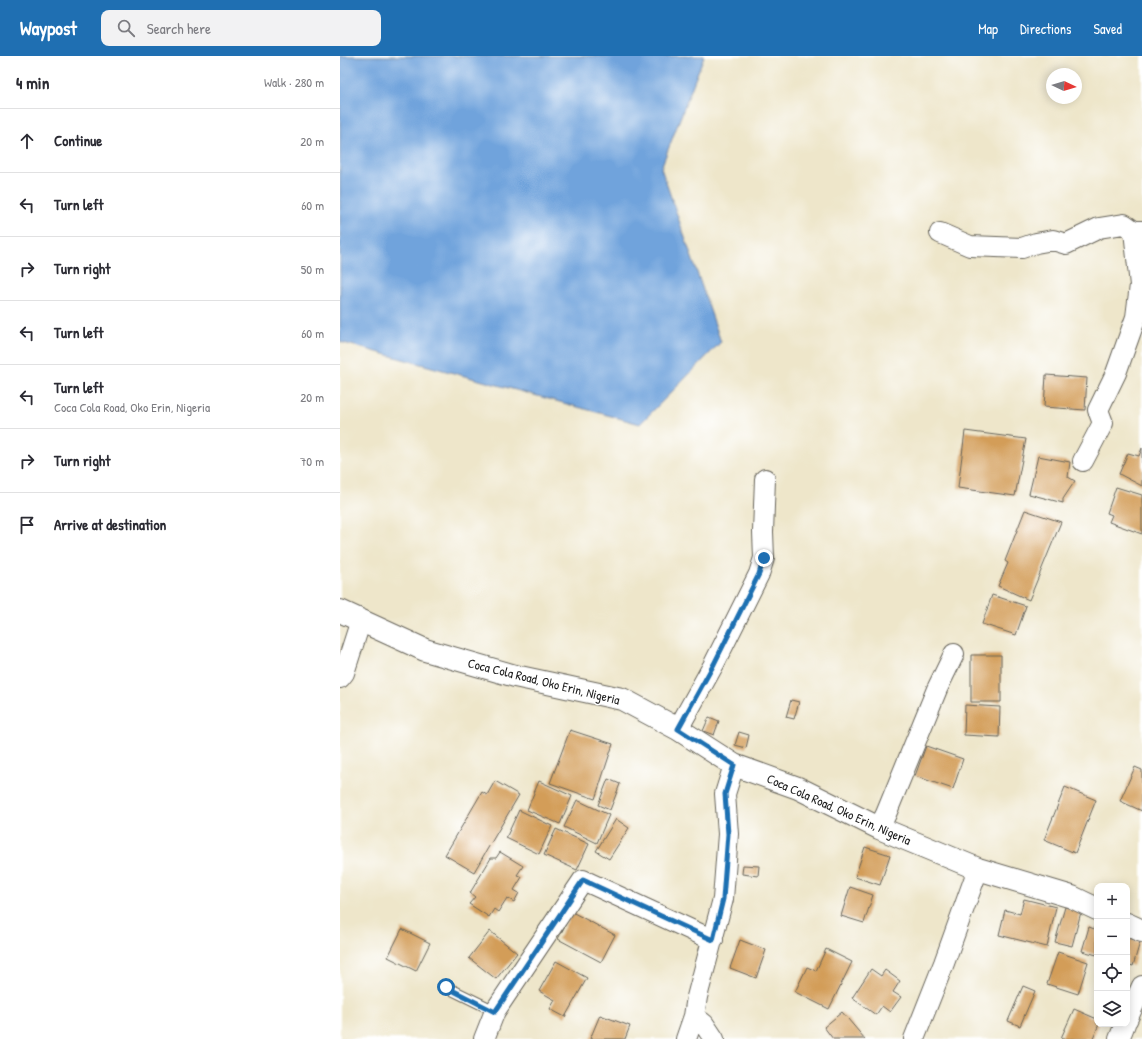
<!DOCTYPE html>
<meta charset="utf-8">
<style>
:root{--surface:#fff;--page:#f2f2f3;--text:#2b2b33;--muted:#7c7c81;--line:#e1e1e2;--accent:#1f6fb2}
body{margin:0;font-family:"Patrick Hand",sans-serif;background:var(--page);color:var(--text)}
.controls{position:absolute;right:12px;bottom:12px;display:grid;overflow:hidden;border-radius:8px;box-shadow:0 2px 10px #0003}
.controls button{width:36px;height:36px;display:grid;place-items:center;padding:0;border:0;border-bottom:1px solid var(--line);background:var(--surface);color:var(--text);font:20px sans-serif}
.compass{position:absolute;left:706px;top:12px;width:36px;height:36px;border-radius:50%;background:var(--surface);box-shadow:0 2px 10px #0003;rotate:94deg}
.stop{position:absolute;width:12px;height:12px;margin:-9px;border:3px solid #1f6fb2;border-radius:50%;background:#fff}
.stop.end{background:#1f6fb2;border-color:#fff;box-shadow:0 1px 4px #0008}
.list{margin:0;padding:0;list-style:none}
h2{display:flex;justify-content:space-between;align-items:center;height:52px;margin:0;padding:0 16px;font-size:17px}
h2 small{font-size:13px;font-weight:400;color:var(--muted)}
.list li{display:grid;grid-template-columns:26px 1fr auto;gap:12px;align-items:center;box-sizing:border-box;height:64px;padding:0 16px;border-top:1px solid var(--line)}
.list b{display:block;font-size:15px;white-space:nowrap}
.list p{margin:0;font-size:13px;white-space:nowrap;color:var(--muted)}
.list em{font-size:13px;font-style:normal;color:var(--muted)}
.icon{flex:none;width:22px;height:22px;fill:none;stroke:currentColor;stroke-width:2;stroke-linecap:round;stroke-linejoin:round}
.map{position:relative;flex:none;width:802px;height:983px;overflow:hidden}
header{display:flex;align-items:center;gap:24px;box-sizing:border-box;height:56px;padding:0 20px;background:var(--accent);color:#fff}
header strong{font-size:19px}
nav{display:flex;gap:22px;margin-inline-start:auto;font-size:14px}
.search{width:280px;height:36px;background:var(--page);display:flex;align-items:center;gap:10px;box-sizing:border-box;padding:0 14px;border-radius:8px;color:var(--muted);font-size:15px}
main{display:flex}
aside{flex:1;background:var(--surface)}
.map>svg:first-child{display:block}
.water{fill:#70a3dc;stroke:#46607c}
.building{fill:#d39d59}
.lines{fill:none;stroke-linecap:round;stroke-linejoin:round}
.service-casing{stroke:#666359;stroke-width:12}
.minor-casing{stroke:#666359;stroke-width:22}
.tertiary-casing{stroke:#666359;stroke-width:24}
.service{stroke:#fff;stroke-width:10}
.minor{stroke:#fff;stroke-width:20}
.tertiary{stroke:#fff;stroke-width:22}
.route{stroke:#1f6fb2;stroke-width:5}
.labels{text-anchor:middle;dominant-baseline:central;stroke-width:3;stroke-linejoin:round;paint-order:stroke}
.street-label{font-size:13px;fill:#1c1c1c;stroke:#fff}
</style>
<header>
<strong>Waypost</strong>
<div class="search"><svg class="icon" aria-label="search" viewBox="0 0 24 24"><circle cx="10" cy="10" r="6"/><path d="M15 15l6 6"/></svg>Search here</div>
<nav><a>Map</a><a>Directions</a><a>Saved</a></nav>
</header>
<main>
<aside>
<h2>4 min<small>Walk · 280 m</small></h2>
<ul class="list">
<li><svg class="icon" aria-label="ahead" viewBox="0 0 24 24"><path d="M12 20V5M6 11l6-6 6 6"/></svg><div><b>Continue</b></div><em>20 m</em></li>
<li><svg class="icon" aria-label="left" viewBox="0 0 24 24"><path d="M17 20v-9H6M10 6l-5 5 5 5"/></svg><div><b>Turn left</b></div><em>60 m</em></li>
<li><svg class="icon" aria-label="right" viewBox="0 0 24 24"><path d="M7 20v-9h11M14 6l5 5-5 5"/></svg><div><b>Turn right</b></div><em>50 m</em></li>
<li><svg class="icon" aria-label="left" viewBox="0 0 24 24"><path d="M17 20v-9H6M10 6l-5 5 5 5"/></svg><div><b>Turn left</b></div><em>60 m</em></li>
<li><svg class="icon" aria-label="left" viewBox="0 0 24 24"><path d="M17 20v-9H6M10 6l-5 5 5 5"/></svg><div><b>Turn left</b><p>Coca Cola Road, Oko Erin, Nigeria</p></div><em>20 m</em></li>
<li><svg class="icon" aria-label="right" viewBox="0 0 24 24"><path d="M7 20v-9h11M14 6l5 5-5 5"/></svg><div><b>Turn right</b></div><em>70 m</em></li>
<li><svg class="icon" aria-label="arrive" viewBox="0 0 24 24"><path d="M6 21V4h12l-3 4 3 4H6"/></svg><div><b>Arrive at destination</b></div></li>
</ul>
</aside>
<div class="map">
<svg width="802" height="983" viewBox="0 0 802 983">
<rect width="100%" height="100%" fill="#fff"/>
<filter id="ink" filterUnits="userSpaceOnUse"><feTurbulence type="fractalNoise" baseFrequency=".025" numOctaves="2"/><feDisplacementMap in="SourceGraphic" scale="8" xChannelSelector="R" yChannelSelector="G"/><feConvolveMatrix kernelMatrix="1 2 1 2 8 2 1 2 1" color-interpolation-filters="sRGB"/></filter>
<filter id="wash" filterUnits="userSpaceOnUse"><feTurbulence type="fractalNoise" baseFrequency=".012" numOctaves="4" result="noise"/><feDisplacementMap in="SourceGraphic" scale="16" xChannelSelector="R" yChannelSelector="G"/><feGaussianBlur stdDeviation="0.9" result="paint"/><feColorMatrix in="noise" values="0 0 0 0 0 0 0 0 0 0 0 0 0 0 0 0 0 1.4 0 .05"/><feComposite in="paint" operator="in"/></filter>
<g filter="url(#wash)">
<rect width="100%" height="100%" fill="#eee6ca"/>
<path class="water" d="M0 0H364L321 112 381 286 300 368 0 286Z"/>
<g id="blocks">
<path class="building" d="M706 319 747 322 745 354 704 351Z
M625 375 686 383 675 440 618 432Z
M802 392V430L779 418 788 397 799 400Z
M698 400 730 406 728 421 735 425 723 443V447L689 438Z
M776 431 802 439V478L769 466 772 459 767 457Z
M685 454 721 466 689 544 658 530 668 507 665 505Z
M652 539 686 550 676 579 642 568Z
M631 599H661V646H631Z
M451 644 459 646 454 663 446 661Z
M625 649 660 651 659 681 624 679Z
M369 661 379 665 374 679 363 675Z
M230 674 273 688 255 743 210 727Z
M399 676 409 679 406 692 395 689Z
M586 690 623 703 613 733 575 720Z
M795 711 802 714V755L780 745Z
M268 723 280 728 270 754 258 749Z
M155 725 179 739 134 816 105 799 142 736 147 739Z
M199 725 232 740 220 768 187 754Z
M725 731 756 744 735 797 704 784Z
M237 744 269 759 257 787 224 771Z
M179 754 212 770 199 798 166 782Z
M276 763 289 772 269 803 256 795Z
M216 773 249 788 237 814 204 799Z
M525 791 550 799 540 829 515 821Z
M160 796 183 810 177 819 182 821 174 834 179 837 174 846 167 842 158 856 154 853 149 861 129 848 135 841 130 837 151 802H156Z
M403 809 419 810 418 820 402 818Z
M510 831 533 839 524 867 501 860Z
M684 843 716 851 707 891 659 879 665 854 680 858Z
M725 851 741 856 732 890 715 886Z
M232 856 275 879 261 906 218 883Z
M749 871 757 874V899L742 895Z
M62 873 90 887 76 915 48 901Z
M150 875 177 897 156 923 129 902Z
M787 882 800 886 793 910 787 908Z
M400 884 426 894 416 922 390 912Z
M486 893 512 906 489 953 455 936 467 911 476 915Z
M718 896 748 906 738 938 707 928Z
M216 905 247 922 225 961 210 953 215 944 199 935Z
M531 913 541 920 545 914 560 925 553 936 561 941 550 956 542 950 536 959 512 942Z
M683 930 695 935 680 970 668 965Z
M734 953 757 963V968H759L753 983H724L721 982Z
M502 956 525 983H493L484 971Z
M260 959 290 970 285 983H250Z"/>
</g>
</g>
<g filter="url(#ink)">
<use href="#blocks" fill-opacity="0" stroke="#666359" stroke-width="1"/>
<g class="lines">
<defs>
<path id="service" d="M106 931 155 955"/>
<path id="minor" d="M600 177 630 190 682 192 696 187 713 184 726 188 759 172 784 168 794 175
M743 405 763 367 758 354 776 317 796 261 800 229 794 175H802
M0 622 4 617 21 564
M338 673 374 608 419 518 424 502 423 476 425 423
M539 772 546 758 597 633 614 598
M787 964 802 930
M144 983 155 955 243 824 373 884
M346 983 354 960
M374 983 364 968 354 960 357 941 383 843 388 778 385 738 394 709
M574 983 604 907 638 813
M779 983 785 968"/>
<path id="tertiary" d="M0 555 85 594 175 620 282 643 338 673 394 709 458 732 539 772 638 813 732 841 757 853
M787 868 802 875"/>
</defs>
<use href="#service" class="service-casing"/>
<use href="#minor" class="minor-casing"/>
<use href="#tertiary" class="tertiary-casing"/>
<use href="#service" class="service"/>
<use href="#minor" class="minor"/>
<use href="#tertiary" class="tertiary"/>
</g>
</g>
<g class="lines" filter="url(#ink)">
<path class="route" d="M106 931 155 956 243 824 373 884 383 843 388 778 385 738 394 709 338 673 374 608 419 518 424 502"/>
</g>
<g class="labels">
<g class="street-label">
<text transform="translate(204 625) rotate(14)">Coca Cola Road, Oko Erin, Nigeria</text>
<text transform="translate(499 753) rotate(24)">Coca Cola Road, Oko Erin, Nigeria</text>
</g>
</g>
</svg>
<div class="controls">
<button>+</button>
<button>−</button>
<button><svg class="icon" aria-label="locate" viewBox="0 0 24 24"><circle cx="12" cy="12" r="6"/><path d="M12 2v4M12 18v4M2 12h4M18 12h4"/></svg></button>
<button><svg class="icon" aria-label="layers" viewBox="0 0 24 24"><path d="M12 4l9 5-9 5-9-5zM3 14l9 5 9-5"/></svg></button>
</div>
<svg class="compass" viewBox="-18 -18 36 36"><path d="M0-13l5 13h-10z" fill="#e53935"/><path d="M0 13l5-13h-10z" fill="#7c7c81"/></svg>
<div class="stop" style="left:106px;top:931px"></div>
<div class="stop end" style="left:424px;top:502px"></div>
</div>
</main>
